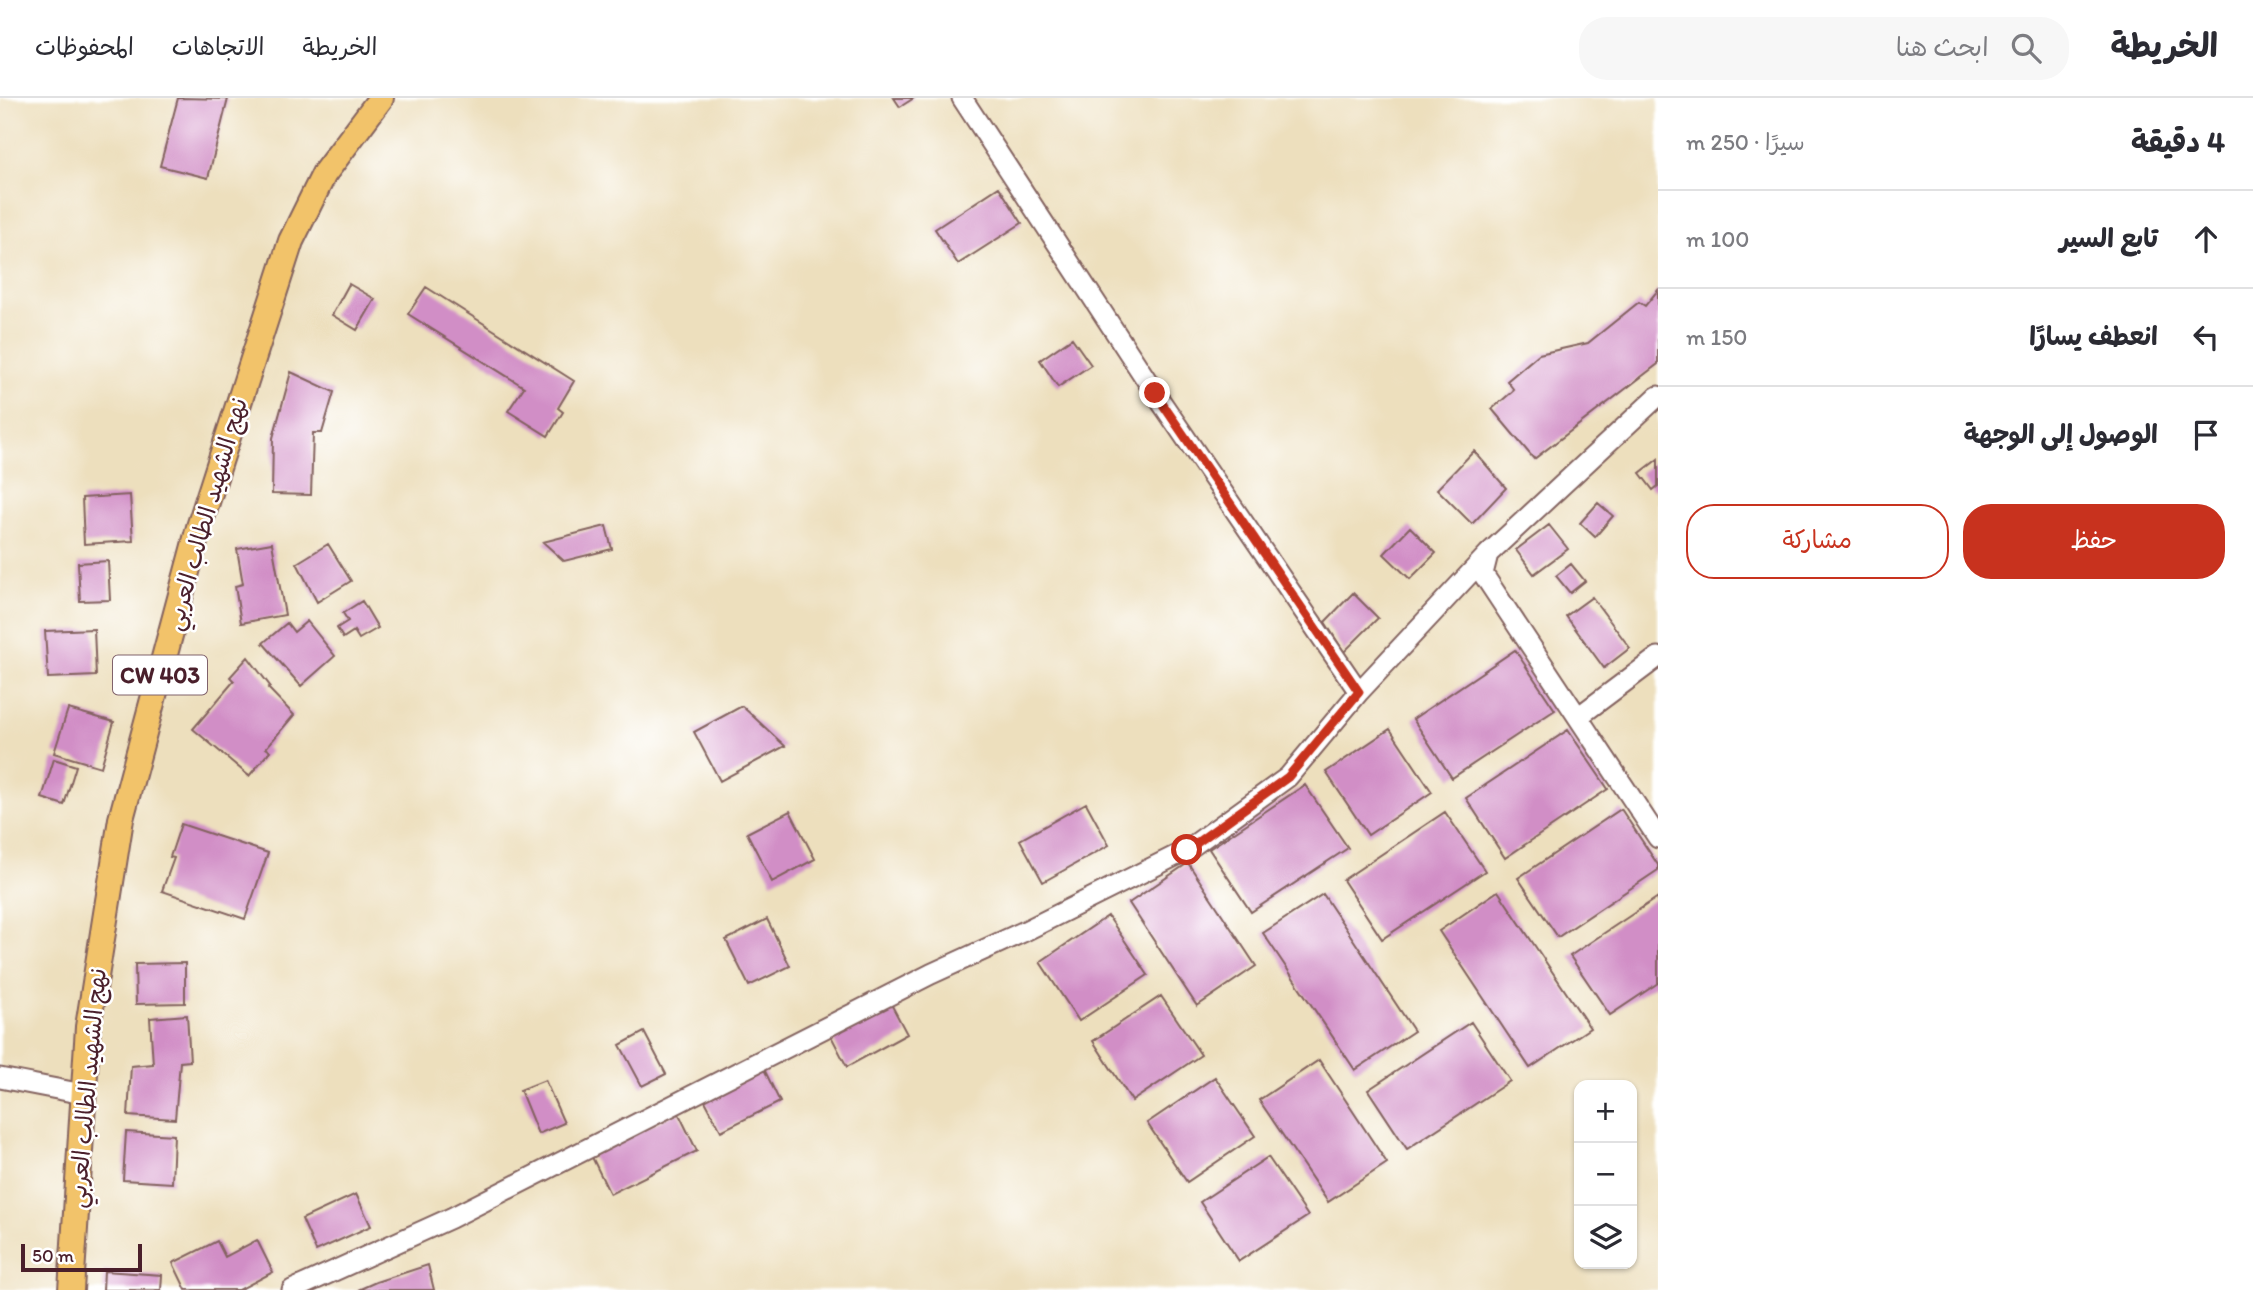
<!DOCTYPE html>
<html lang="ar">
<meta charset="utf-8">
<style>
:root{--surface:#fff;--page:#f7f7f7;--text:#2b2b33;--muted:#7c7c81;--line:#e1e1e2;--accent:#c8321e}
body{margin:0;font-family:Itim,"Playpen Sans Arabic",sans-serif;background:var(--page);color:var(--text);direction:rtl}
.controls{position:absolute;right:21px;bottom:21px;display:grid;overflow:hidden;border-radius:14px;box-shadow:0 2px 5px #0004}
.controls button{width:63px;height:63px;display:grid;place-items:center;padding:0;border:0;border-bottom:2px solid var(--line);background:var(--surface);color:var(--text);font:35px sans-serif}
.scale{position:absolute;left:21px;bottom:18px;width:121px;box-sizing:border-box;padding-left:7px;border:4px solid #4a1f2b;border-top:0;font-size:19px;line-height:24px;white-space:nowrap;color:#4a1f2b;-webkit-text-stroke:5px #fff;paint-order:stroke}
.stop{position:absolute;width:21px;height:21px;margin:-16px;border:5px solid #c8321e;border-radius:50%;background:#fff}
.stop.end{background:#c8321e;border-color:#fff;box-shadow:0 2px 7px #0008}
.list{margin:0;padding:0;list-style:none}
h2{display:flex;justify-content:space-between;align-items:center;height:91px;margin:0;padding:0 28px;font-size:30px}
h2 small{font-size:23px;font-weight:400;color:var(--muted)}
.list li{display:grid;grid-template-columns:46px 1fr auto;gap:21px;align-items:center;box-sizing:border-box;height:98px;padding:0 28px;border-top:2px solid var(--line)}
.list b{display:block;font-size:26px;white-space:nowrap}
.list em{font-size:23px;font-style:normal;color:var(--muted)}
.actions{display:flex;gap:14px;padding:21px 28px}
.actions a{flex:1;padding:16px 0;border:2px solid var(--accent);border-radius:28px;text-align:center;font-size:24px;color:var(--accent)}
.actions .main{background:var(--accent);color:#fff}
.icon{flex:none;width:38px;height:38px;fill:none;stroke:currentColor;stroke-width:2;stroke-linecap:round;stroke-linejoin:round}
.map{position:relative;flex:none;width:1658px;height:1192px;overflow:hidden;direction:ltr}
header{display:flex;align-items:center;gap:42px;box-sizing:border-box;height:98px;padding:0 35px;background:var(--surface);border-bottom:2px solid var(--line)}
header strong{font-size:33px}
nav{display:flex;gap:38px;margin-inline-start:auto;font-size:24px}
.search{width:490px;height:63px;background:var(--page);display:flex;align-items:center;gap:18px;box-sizing:border-box;padding:0 24px;border-radius:28px;color:var(--muted);font-size:26px}
main{display:flex}
aside{flex:1;background:var(--surface)}
.map>svg:first-child{display:block}
.building{fill:#d18ec6}
.lines{fill:none;stroke-linecap:round;stroke-linejoin:round}
.minor-casing{stroke:#83625e;stroke-width:23}
.major-casing{stroke:#83625e;stroke-width:28}
.minor{stroke:#fff;stroke-width:19}
.major{stroke:#f2c36a;stroke-width:24}
.route{stroke:#c8321e;stroke-width:9}
.labels{text-anchor:middle;dominant-baseline:central;stroke-width:5;stroke-linejoin:round;paint-order:stroke}
.shield{fill:#fff;stroke:#80626b;stroke-width:2}
.shield-label{font-size:23px;font-weight:bold;fill:#4a1f2b}
.street-label{font-size:24px;fill:#4a1f2b;stroke:#fff}
</style>
<header>
<strong>الخريطة</strong>
<div class="search"><svg class="icon" aria-label="search" viewBox="0 0 24 24"><circle cx="10" cy="10" r="6"/><path d="M15 15l6 6"/></svg>ابحث هنا</div>
<nav><a>الخريطة</a><a>الاتجاهات</a><a>المحفوظات</a></nav>
</header>
<main>
<aside>
<h2>4 دقيقة<small>سيرًا · 250 m</small></h2>
<ul class="list">
<li><svg class="icon" aria-label="ahead" viewBox="0 0 24 24"><path d="M12 20V5M6 11l6-6 6 6"/></svg><div><b>تابع السير</b></div><em>100 m</em></li>
<li><svg class="icon" aria-label="left" viewBox="0 0 24 24"><path d="M17 20v-9H6M10 6l-5 5 5 5"/></svg><div><b>انعطف يسارًا</b></div><em>150 m</em></li>
<li><svg class="icon" aria-label="arrive" viewBox="0 0 24 24"><path d="M6 21V4h12l-3 4 3 4H6"/></svg><div><b>الوصول إلى الوجهة</b></div></li>
</ul>
<div class="actions"><a class="main">حفظ</a><a>مشاركة</a></div>
</aside>
<div class="map">
<svg width="1658" height="1192" viewBox="0 0 1658 1192">
<rect width="100%" height="100%" fill="#fff"/>
<filter id="ink" filterUnits="userSpaceOnUse"><feTurbulence type="fractalNoise" baseFrequency=".0143" numOctaves="2"/><feDisplacementMap in="SourceGraphic" scale="14" xChannelSelector="R" yChannelSelector="G"/><feConvolveMatrix kernelMatrix="1 2 1 2 8 2 1 2 1" color-interpolation-filters="sRGB"/></filter>
<filter id="wash" filterUnits="userSpaceOnUse"><feTurbulence type="fractalNoise" baseFrequency=".00686" numOctaves="4" result="noise"/><feDisplacementMap in="SourceGraphic" scale="28" xChannelSelector="R" yChannelSelector="G"/><feGaussianBlur stdDeviation="1.57" result="paint"/><feColorMatrix in="noise" values="0 0 0 0 0 0 0 0 0 0 0 0 0 0 0 0 0 1.4 0 .05"/><feComposite in="paint" operator="in"/></filter>
<g filter="url(#wash)">
<rect width="100%" height="100%" fill="#eddfbd"/>
<g id="blocks">
<path class="building" d="M178 0 228 1 208 80 160 68Z
M894 0H914L900 9Z
M999 89 1022 125 958 166 935 131Z
M349 186 375 201 357 232 332 217Z
M426 189 574 283 558 310 563 314 548 338 508 313 524 289 408 216Z
M1658 192V266L1534 361 1492 311 1514 292 1507 283 1539 256 1588 245 1639 204 1645 208Z
M1072 240 1091 267 1058 289 1040 262Z
M291 274 334 294 322 335H313L311 397 272 396 273 340Z
M1474 353 1506 390 1472 426 1437 391Z
M1658 361V388L1653 392 1640 375Z
M130 397 133 443 84 446 82 400Z
M1598 405 1613 418 1595 439 1580 425Z
M1549 427 1568 451 1534 476 1516 452Z
M606 428 612 451 564 463 543 444Z
M1410 429 1436 455 1410 481 1384 456Z
M272 445 285 517 241 525 235 488 243 486 237 451Z
M328 446 351 483 317 504 297 465Z
M108 463 110 502 80 503 78 465Z
M1571 466 1585 483 1570 495 1556 478Z
M1353 495 1378 520 1344 554 1325 524Z
M1592 499 1630 550 1604 570 1566 518Z
M362 503 378 530 359 541 354 533 343 540 337 530 348 523 343 515Z
M307 523 335 558 301 588 263 545 287 525 294 534Z
M94 531 96 578 48 580 45 533Z
M1515 552 1555 612 1452 680 1413 621Z
M248 559 270 588 268 590 294 617 266 650 270 653 249 678 193 631 234 583 230 579Z
M742 608 785 648 720 683 694 634Z
M68 611 114 624 101 669 54 655Z
M1390 631 1432 694 1368 737 1326 674Z
M1568 632 1608 691 1505 760 1466 700Z
M54 661 76 668 64 707 42 700Z
M1305 687 1348 750 1251 814 1209 751Z
M1086 705 1109 747 1043 784 1020 742Z
M1621 711 1658 767V772L1558 839 1518 780Z
M790 713 815 761 772 784 747 735Z
M1445 714 1485 773 1382 841 1343 782Z
M181 726 268 755 245 821 162 793 174 760 170 759Z
M1188 765 1256 868 1197 908 1129 805Z
M1498 793 1590 930 1530 970 1439 833Z
M1323 796 1414 933 1355 972 1263 835Z
M1658 799V885L1610 917 1570 858Z
M1108 818 1148 877 1079 923 1040 864Z
M767 821 790 868 749 888 726 842Z
M185 865V905L136 906 135 866Z
M1161 898 1201 957 1132 1003 1093 943Z
M891 906 907 936 847 969 831 938Z
M187 917 190 963 180 964 175 1021 128 1018 131 968 153 966 150 920Z
M1471 924 1510 983 1407 1051 1368 992Z
M644 934 666 976 642 988 620 947Z
M1319 962 1387 1065 1328 1104 1259 1002Z
M764 971 780 1004 721 1033 704 1001Z
M1215 979 1255 1038 1187 1084 1147 1025Z
M545 982 564 1025 538 1036 520 992Z
M678 1014 697 1053 610 1096 591 1057Z
M126 1034 174 1037 172 1085 123 1082Z
M1268 1059 1308 1118 1239 1163 1200 1104Z
M356 1096 371 1128 316 1153 302 1121Z
M257 1142 273 1174 239 1192H186L173 1165 217 1143 225 1159Z
M428 1167 434 1192H358L376 1184Z
M104 1173 162 1177 161 1192H103Z"/>
</g>
</g>
<g filter="url(#ink)">
<use href="#blocks" fill-opacity="0" stroke="#83625e" stroke-width="2"/>
<g class="lines">
<defs>
<path id="minor" d="M962 0 1155 295 1359 594 1488 456
M1658 298 1488 456 1483 476 1658 740
M1578 619 1658 559
M0 980 83 996
M292 1192 451 1120 931 876 1025 833 1187 752 1288 679 1359 594"/>
<path id="major" d="M71 1192 88 929 121 721 199 429 291 143 324 76 381 0"/>
</defs>
<use href="#minor" class="minor-casing"/>
<use href="#major" class="major-casing"/>
<use href="#minor" class="minor"/>
<use href="#major" class="major"/>
</g>
</g>
<g class="lines" filter="url(#ink)">
<path class="route" d="M1155 295 1359 594 1288 679 1187 752"/>
</g>
<g class="labels">
<rect class="shield" x="113" y="557.5" width="94" height="39" rx="5"/>
<g class="shield-label">
<text x="160" y="577">CW 403</text>
</g>
<g class="street-label">
<text transform="translate(206 416) rotate(-74)">نهج الشهيد الطالب العربي</text>
<text transform="translate(87 990) rotate(-85)">نهج الشهيد الطالب العربي</text>
</g>
</g>
</svg>
<div class="controls">
<button>+</button>
<button>−</button>
<button><svg class="icon" aria-label="layers" viewBox="0 0 24 24"><path d="M12 4l9 5-9 5-9-5zM3 14l9 5 9-5"/></svg></button>
</div>
<div class="scale">50 m</div>
<div class="stop" style="left:1187px;top:752px"></div>
<div class="stop end" style="left:1155px;top:295px"></div>
</div>
</main>
